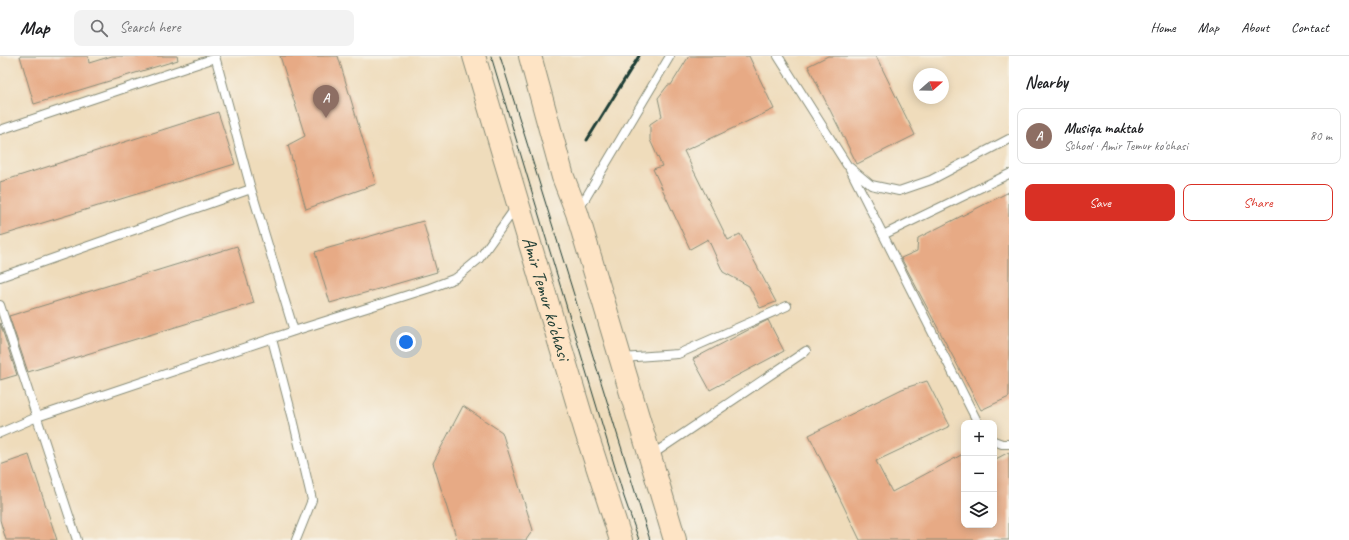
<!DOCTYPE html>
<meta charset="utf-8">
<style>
:root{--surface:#fff;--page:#f2f2f2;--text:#202124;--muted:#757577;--line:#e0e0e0;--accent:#d93025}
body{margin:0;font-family:Caveat,sans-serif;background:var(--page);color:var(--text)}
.controls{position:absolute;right:12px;bottom:12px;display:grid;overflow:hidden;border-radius:8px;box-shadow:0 2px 10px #0003}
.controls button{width:36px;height:36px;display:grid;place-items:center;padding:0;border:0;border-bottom:1px solid var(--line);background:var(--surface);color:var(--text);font:20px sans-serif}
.compass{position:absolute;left:913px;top:12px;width:36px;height:36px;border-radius:50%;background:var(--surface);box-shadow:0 2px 10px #0003;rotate:70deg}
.you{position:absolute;left:406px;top:286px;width:14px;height:14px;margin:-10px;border:3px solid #fff;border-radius:50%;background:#1a73e8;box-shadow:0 0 0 6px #1a73e833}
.badge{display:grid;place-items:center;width:26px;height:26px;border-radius:50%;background:var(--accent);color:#fff;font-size:13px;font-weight:700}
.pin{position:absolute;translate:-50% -33px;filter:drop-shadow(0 1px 2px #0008)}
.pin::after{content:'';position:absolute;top:21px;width:14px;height:12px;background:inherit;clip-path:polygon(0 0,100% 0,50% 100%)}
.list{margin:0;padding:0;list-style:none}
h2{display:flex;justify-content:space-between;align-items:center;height:52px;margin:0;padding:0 16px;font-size:17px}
h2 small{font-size:13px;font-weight:400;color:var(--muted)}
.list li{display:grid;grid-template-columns:26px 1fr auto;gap:12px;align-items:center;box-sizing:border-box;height:56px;margin:0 8px 8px;padding:0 8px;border:1px solid var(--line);border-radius:8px}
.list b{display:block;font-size:15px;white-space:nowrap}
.list p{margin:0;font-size:13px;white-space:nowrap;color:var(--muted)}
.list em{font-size:13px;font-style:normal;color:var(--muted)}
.actions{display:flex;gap:8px;padding:12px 16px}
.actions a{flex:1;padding:9px 0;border:1px solid var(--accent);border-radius:8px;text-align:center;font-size:14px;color:var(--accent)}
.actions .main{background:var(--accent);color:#fff}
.icon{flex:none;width:22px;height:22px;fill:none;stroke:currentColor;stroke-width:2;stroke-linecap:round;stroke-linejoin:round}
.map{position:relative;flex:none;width:1009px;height:484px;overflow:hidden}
header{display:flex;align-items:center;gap:24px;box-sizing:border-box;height:56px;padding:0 20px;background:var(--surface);border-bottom:1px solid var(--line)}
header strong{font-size:19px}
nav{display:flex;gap:22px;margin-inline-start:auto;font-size:14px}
.search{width:280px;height:36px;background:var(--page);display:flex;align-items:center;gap:10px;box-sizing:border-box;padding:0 14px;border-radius:8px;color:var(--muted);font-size:15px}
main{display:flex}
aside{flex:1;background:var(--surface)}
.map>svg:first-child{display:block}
.building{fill:#e7aa85}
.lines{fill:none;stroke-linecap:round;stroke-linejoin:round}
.service-casing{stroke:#878c78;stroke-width:10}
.secondary-casing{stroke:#878c78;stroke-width:24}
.service{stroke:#fff;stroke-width:8}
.secondary{stroke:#fee4c5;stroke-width:22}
.tram{stroke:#1f3d34;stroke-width:1}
.rail{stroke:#1f3d34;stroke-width:3}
.labels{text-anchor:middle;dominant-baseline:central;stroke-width:3;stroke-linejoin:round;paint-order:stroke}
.street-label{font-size:19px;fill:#1f3d34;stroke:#f7f3e8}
</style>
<header>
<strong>Map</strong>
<div class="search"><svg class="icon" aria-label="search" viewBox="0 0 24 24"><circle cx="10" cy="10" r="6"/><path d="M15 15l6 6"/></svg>Search here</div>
<nav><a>Home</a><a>Map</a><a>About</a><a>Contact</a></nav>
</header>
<main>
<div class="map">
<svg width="1009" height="484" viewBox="0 0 1009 484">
<rect width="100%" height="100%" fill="#f7f3e8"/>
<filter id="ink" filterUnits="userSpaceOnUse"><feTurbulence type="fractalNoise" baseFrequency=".025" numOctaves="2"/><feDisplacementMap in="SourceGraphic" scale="8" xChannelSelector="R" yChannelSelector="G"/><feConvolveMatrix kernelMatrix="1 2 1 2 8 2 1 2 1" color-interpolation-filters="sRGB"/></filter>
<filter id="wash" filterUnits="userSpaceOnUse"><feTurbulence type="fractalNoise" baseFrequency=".012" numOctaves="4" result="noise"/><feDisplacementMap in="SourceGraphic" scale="16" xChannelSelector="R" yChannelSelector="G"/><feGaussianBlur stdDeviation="0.9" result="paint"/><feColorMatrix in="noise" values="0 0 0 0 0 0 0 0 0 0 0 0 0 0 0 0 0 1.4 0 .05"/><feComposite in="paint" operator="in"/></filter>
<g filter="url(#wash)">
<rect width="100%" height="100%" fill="#efdcbb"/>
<g id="blocks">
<path class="building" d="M20 0H88L89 7 112 0H177L178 4 34 48Z
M280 0H338L376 128 306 153 288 89 305 80Z
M689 0H749L774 53 684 95 728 184 740 178 776 246 760 252 749 230 723 216 708 183 690 193 653 113 662 110 650 84V68L662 60 658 42 668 29H671Z
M828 0H876L915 79 857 108 808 10Z
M218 56 235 108 0 180V126Z
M1009 136V341L981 354 901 202 917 195 918 182Z
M423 165 437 216 330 247 315 196Z
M237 190 254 247 28 316 9 260Z
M768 264 784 295 710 334 693 303 750 273Z
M0 267 17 319 0 324Z
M927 325 950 370 876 405 892 436 963 398 964 401V469H994V404L1009 396V484H860L809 379 902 333Z
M463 350 502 376 533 474 526 484H457L433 407Z
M29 399 57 484H6L0 464V409Z"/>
</g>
</g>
<g filter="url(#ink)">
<use href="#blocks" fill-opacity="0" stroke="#878c78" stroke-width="1"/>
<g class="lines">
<defs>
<path id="service" d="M215 0 251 133 294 275
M778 0 847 109 871 129 899 135 931 124 1009 83
M0 74 215 2
M850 113 978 367
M579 153 670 0
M883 179 1009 118
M0 221 251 133
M0 249 77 484
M272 283 293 363 312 444 296 484
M622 302 678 298 787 250
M0 377 37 361 294 275 430 232 456 222 479 203 516 151
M994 385 1002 388H1009
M650 400 806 295"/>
<g id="secondary">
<path id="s1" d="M474 0 586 376 621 484"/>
<path d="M530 0 563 121 577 157 675 484"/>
</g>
</defs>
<use href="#service" class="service-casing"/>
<use href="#secondary" class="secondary-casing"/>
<use href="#service" class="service"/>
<use href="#secondary" class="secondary"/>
<path class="tram" d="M491 0 624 441 639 484
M500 0 650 484"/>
<path class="rail" d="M587 84 639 0"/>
</g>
</g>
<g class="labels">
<g class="street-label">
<text stroke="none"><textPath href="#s1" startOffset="253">Amir Temur ko'chasi</textPath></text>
</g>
</g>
</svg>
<div class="controls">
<button>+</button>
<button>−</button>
<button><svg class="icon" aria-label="layers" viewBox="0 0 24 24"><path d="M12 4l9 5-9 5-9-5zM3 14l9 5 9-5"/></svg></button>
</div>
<svg class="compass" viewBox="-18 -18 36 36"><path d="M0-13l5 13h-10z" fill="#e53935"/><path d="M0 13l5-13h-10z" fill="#757577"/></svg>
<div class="you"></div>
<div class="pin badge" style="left:326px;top:62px;background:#8d6e63">A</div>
</div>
<aside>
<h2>Nearby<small></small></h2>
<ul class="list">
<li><span class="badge" style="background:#8d6e63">A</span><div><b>Musiqa maktab</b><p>School · Amir Temur ko'chasi</p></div><em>80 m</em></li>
</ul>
<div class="actions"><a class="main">Save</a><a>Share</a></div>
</aside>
</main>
